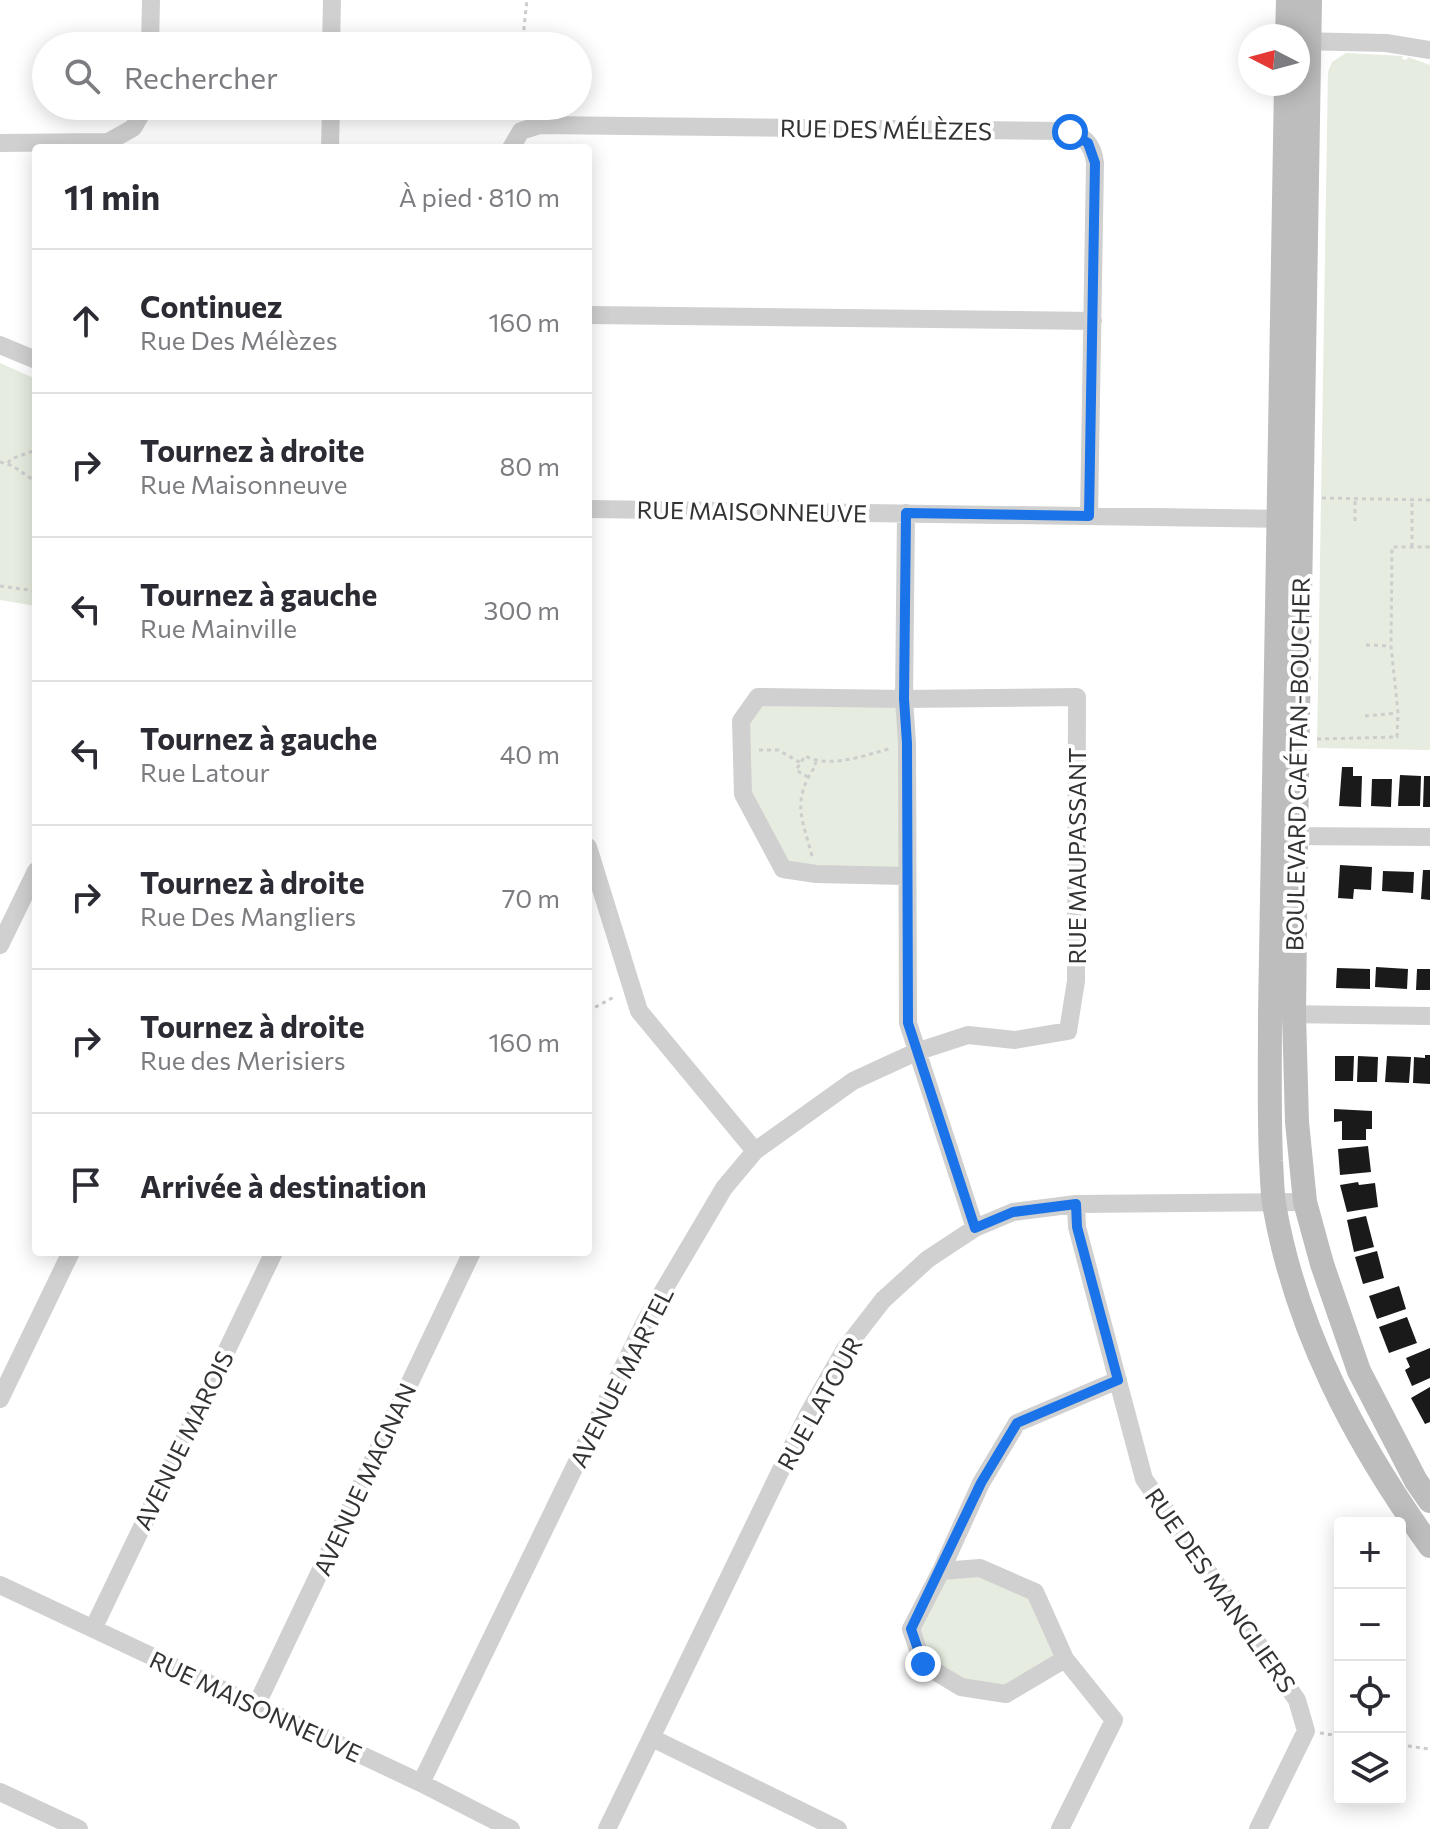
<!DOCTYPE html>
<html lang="fr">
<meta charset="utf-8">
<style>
:root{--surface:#fff;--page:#f7f7f7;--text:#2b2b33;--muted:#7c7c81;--line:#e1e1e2}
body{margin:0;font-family:Commissioner,sans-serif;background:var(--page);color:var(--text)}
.controls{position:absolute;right:24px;bottom:24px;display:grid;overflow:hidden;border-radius:8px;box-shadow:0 4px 20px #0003}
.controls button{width:72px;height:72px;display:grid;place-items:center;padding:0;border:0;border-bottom:2px solid var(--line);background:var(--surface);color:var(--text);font:40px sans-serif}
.compass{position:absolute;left:1238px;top:24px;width:72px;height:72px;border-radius:50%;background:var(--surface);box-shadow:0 4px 20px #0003;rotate:276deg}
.stop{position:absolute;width:24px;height:24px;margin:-18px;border:6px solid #1a73e8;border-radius:50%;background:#fff}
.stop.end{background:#1a73e8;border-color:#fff;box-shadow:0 2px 8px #0008}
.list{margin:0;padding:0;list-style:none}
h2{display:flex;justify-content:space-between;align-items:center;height:104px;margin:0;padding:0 32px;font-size:34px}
h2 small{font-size:26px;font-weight:400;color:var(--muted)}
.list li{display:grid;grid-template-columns:52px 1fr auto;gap:24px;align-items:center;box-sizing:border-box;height:144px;padding:0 32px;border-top:2px solid var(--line)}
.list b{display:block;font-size:30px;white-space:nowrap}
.list p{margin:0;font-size:26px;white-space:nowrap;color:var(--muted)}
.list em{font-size:26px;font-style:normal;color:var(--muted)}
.icon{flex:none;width:44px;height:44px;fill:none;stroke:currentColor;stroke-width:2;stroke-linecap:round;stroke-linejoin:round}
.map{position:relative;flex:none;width:1430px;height:1829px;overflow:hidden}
.search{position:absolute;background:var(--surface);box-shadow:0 4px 20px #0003;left:32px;top:32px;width:560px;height:88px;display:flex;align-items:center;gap:20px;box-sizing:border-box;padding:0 28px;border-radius:44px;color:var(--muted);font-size:30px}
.panel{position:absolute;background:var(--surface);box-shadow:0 4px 20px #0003;left:32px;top:144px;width:560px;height:1112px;border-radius:8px}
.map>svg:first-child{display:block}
.green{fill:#e6ecdf}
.building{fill:#1a1a1a}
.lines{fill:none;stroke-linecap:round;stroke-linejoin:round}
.path{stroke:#cdcdcd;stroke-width:3;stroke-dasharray:4 4;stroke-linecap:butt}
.street{stroke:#d0d0d0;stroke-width:18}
.secondary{stroke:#bdbdbd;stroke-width:24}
.route{stroke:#1a73e8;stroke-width:10}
.labels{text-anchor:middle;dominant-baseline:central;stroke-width:8;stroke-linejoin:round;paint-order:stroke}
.street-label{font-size:24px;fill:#333;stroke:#fff}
</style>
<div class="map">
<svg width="1430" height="1829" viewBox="0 0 1430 1829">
<rect width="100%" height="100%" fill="#fff"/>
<path class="green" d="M1346 53 1403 56 1402 59 1406 60 1408 57 1430 65V750L1317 748 1328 72 1332 62Z
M0 363 36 379V606L0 600Z
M758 697 904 699 906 876 783 869 743 794 741 721Z
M980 1568 1035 1592 1065 1659 1006 1694 923 1664 911 1629 941 1571Z"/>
<path class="building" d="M1342 767H1353V776H1362L1361 807 1339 806Z
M1400 775 1421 776 1420 806H1398Z
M1424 776H1430V807H1423Z
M1372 779H1392L1391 807 1371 806Z
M1340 865 1372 867 1371 890 1354 889 1353 899 1338 898Z
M1423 870H1430V900L1421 899Z
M1383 871 1414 872 1413 893 1382 891Z
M1376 967 1408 969 1407 989 1375 987Z
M1337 968 1370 969V989L1336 988Z
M1417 969H1430V990H1416Z
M1425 1055H1430V1084L1413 1083 1414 1057 1425 1058Z
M1335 1056H1354L1353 1081H1335Z
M1358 1056 1378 1057 1377 1082H1357Z
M1387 1056 1411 1057 1409 1083 1385 1082Z
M1334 1109 1372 1111V1129H1366V1140H1342V1121L1334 1122Z
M1368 1146 1371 1172 1340 1175 1338 1149Z
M1358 1182 1359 1185 1375 1183 1378 1207 1347 1212 1340 1185Z
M1366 1216 1374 1247 1354 1252 1347 1220Z
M1377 1251 1384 1278 1363 1284 1355 1257Z
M1399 1286 1406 1309 1377 1319 1369 1296Z
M1407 1317 1417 1343 1389 1353 1379 1327Z
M1430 1348V1378L1412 1386 1405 1370 1410 1367 1406 1358Z
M1430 1387V1422L1425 1424 1411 1398Z"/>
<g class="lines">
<path class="path" d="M522 46 527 0
M0 462 13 466 36 482
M8 463 11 459 36 450
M1322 498 1430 500
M1355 521V499
M1412 547V500
M0 586 36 591
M1366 645 1390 646
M1365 716 1397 713
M1317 739 1397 737 1398 713 1391 646 1392 547H1430
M759 750H778L801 763
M808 777 796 770 805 756C830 769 866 755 892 748
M812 856C802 818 791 801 816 765L815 762
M588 1011 616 996
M1320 1733 1340 1736
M1400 1745 1430 1749"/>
<path class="street" d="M1298 41 1386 43 1430 50
M150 46 151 0
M331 46 332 0
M0 143 108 142 133 128 146 106
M330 148 331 106
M511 148 521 131 540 125 1064 131C1083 134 1093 144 1095 163L1089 516
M588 315 1093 321
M0 345 36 360
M588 509 1289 519
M906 513 904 699 907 743 908 1023 975 1228
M1285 836 1430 837
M588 847 639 1011 755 1151
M0 945 36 871
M1281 1014 1430 1016
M1076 1204 1077 1227 1144 1479 1297 1700 1306 1731 1258 1829
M0 1399 71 1252
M941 1571 981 1483 1017 1423 1118 1380
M0 1585 421 1783 511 1829
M93 1629 274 1252
M256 1706 472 1252
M652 1738 838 1829
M421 1783 646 1320 724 1188 755 1151 853 1081 916 1052 968 1035 1015 1040 1068 1031 1076 981 1077 697 904 699 758 697 741 721 743 794 783 869 816 874 906 876
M0 1792 79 1829
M607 1829 807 1416 845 1349 883 1300 928 1259 975 1228 1013 1212 1076 1204 1305 1202
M1060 1829 1114 1720 1065 1659 1035 1592 980 1568 941 1571 911 1629 923 1664 961 1687 1006 1694 1065 1659"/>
<path class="secondary" d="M1310 0 1296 836 1294 1014 1297 1122 1305 1202 1322 1264 1359 1371 1416 1481 1430 1501
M1287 36 1288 0
M1286 84 1270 1014C1270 1063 1269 1112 1271 1161 1272 1175 1272 1190 1274 1204 1296 1331 1356 1443 1430 1546"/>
</g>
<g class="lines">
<path class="route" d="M923 1664 911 1629 981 1483 1017 1423 1118 1380 1077 1227 1076 1204 1013 1212 975 1228 908 1023 907 743 904 699 906 513 1089 516 1095 163 1088 143 1070 132"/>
</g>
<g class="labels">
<g class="street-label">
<text transform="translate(886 129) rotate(1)">RUE DES MÉLÈZES</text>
<text transform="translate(752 511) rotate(1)">RUE MAISONNEUVE</text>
<text transform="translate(1297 764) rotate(-89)">BOULEVARD GAÉTAN-BOUCHER</text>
<text transform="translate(1076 856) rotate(-90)">RUE MAUPASSANT</text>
<text transform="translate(621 1377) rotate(-63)">AVENUE MARTEL</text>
<text transform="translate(819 1403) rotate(-61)">RUE LATOUR</text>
<text transform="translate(183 1440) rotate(-64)">AVENUE MAROIS</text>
<text transform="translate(364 1479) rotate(-65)">AVENUE MAGNAN</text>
<text transform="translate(1221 1590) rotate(55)">RUE DES MANGLIERS</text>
<text transform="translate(256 1706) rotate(25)">RUE MAISONNEUVE</text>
</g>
</g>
</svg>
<div class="controls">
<button>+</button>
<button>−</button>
<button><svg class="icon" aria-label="locate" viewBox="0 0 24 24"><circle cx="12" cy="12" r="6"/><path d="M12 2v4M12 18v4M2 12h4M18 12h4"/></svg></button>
<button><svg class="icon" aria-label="layers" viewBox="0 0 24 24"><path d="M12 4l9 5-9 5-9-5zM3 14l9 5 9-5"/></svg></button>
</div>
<svg class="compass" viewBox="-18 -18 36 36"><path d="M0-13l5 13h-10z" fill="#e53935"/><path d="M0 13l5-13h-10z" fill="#7c7c81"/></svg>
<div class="stop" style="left:1070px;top:132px"></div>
<div class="stop end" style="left:923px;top:1664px"></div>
<div class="search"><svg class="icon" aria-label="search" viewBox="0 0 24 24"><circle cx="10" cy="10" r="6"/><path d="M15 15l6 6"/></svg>Rechercher</div>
<section class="panel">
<h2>11 min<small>À pied · 810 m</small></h2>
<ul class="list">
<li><svg class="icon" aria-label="ahead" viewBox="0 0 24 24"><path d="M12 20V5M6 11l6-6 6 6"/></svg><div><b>Continuez</b><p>Rue Des Mélèzes</p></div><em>160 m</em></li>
<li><svg class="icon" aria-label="right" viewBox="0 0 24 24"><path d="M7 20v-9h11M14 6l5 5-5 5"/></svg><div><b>Tournez à droite</b><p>Rue Maisonneuve</p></div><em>80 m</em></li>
<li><svg class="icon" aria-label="left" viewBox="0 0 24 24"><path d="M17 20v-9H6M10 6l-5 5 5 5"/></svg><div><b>Tournez à gauche</b><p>Rue Mainville</p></div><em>300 m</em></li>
<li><svg class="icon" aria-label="left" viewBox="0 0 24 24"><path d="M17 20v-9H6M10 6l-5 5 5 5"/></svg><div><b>Tournez à gauche</b><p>Rue Latour</p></div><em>40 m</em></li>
<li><svg class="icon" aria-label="right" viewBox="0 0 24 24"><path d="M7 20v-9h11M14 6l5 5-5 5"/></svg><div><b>Tournez à droite</b><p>Rue Des Mangliers</p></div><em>70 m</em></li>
<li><svg class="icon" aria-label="right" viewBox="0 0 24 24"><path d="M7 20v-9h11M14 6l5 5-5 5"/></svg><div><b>Tournez à droite</b><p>Rue des Merisiers</p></div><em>160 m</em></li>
<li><svg class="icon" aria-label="arrive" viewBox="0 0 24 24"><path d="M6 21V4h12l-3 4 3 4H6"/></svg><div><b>Arrivée à destination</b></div></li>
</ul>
</section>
</div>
